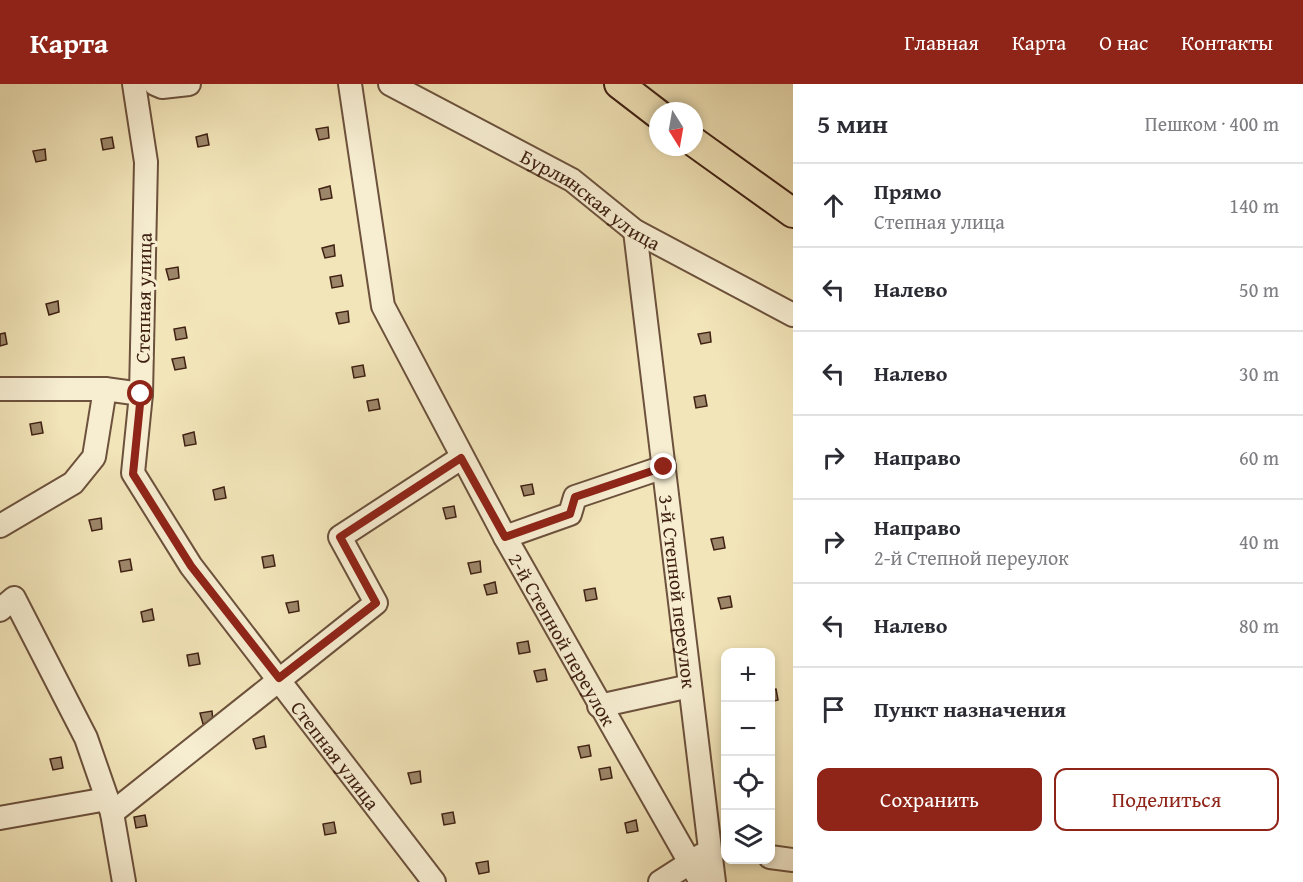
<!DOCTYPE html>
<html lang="ru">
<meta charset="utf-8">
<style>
:root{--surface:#fff;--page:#f7f7f7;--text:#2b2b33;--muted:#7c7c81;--line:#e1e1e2;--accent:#8f2418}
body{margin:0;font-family:"Gentium Book Plus",serif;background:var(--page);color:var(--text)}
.controls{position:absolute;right:18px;bottom:18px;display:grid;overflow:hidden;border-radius:12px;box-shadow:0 3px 9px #0003}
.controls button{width:54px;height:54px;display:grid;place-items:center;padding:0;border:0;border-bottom:2px solid var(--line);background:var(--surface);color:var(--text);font:30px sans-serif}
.compass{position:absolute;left:649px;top:18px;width:54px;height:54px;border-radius:50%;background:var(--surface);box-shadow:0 3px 9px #0003;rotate:169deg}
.stop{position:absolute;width:18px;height:18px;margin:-14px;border:4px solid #8f2418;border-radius:50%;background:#fff}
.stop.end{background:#8f2418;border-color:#fff;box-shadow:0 2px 6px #0008}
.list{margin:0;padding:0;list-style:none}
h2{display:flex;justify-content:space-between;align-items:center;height:78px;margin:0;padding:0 24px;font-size:26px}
h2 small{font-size:20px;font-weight:400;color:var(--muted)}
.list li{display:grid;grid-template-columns:39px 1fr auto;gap:18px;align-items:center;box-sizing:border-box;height:84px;padding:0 24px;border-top:2px solid var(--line)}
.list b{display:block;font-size:22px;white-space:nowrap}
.list p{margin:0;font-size:20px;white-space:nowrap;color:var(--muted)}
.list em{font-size:20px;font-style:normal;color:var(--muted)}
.actions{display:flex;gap:12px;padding:18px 24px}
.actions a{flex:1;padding:14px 0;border:2px solid var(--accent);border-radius:12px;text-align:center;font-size:21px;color:var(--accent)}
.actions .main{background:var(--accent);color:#fff}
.icon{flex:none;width:33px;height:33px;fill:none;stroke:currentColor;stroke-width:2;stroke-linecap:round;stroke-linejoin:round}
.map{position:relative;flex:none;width:793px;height:798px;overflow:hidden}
header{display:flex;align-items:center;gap:36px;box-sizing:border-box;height:84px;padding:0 30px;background:var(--accent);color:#fff}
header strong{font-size:28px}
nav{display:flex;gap:33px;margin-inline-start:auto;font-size:21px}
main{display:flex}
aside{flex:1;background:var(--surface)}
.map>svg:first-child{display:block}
.building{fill:#9c8669;stroke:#3f2012;stroke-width:1.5}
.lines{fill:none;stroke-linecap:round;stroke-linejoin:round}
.minor-casing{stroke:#6c513c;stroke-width:26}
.major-casing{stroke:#3f2012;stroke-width:32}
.minor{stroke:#f7eed2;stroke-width:22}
.major{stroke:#f2e5b9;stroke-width:28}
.route{stroke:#8f2418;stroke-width:8}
.labels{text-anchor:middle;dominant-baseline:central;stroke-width:6;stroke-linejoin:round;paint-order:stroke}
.street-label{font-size:20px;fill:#3f2012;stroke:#f7eed2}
</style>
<header>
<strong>Карта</strong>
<nav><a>Главная</a><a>Карта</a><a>О нас</a><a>Контакты</a></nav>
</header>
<main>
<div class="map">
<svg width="793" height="798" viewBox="0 0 793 798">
<rect width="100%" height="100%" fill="#f2e5b9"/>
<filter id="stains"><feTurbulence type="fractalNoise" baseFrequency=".00333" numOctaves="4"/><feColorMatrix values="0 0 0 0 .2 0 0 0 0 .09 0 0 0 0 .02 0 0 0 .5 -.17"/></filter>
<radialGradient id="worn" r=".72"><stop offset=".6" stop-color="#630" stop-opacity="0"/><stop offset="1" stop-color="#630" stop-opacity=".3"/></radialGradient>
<path class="building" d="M328 43 329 54 319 56 316 45Z
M207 50 209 61 198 63 196 53Z
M112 53 114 64 103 66 101 55Z
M45 65 46 76 36 78 33 67Z
M330 102 332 114 321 116 319 105Z
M334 161 335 172 325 174 322 164Z
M178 183 179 194 169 196 166 185Z
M341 191 343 202 332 204 330 193Z
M58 217 59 228 49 231 46 220Z
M348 227 349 238 339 240 336 229Z
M185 243 187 254 176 256 174 245Z
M710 248 711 258 701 260 698 250Z
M5 249 7 260 0 262V250Z
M184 273 186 284 175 286 172 275Z
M363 281 365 292 354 294 352 283Z
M705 311 707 322 696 324 694 313Z
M378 315 380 325 369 327 367 317Z
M41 338 43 349 32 351 30 340Z
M194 348 196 360 185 362 183 351Z
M532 400 534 410 524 412 521 402Z
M224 403 226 414 215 416 213 406Z
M454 422 456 433 446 435 443 424Z
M101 434 102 445 92 447 89 436Z
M723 453 725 464 714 466 711 455Z
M273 471 275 482 264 484 262 473Z
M130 475 132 486 121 488 119 477Z
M480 477 481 488 471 490 468 479Z
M495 498 497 509 487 511 484 501Z
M595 504 597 515 586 517 584 506Z
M730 512 732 523 721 525 718 514Z
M298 517 299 527 289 529 286 519Z
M152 525 154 536 143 538 141 528Z
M528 557 530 568 519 570 517 559Z
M198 569 200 580 189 582 187 571Z
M545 585 547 596 537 598 534 587Z
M776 605 778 616 770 618V606Z
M212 627 213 638 203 640 200 629Z
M264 652 266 663 256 665 253 655Z
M589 661 591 672 581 674 578 663Z
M61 673 63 684 53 686 50 675Z
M610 683 612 694 601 696 599 685Z
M420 687 421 698 411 700 408 689Z
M453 728 455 739 444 741 442 730Z
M145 731 147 742 136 744 134 733Z
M636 736 638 747 627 749 625 739Z
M334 738 336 749 325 751 323 740Z
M488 777 489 788 479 790 476 779Z"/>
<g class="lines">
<defs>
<g id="minor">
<path id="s1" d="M134 0 146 78 141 310 133 389 191 482 434 798"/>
<path d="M155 0 162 3 189 0"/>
<path id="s2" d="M350 0 383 222 505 453 701 798"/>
<path id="s3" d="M390 0 572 96 635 147 793 231"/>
<path id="s4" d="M635 147 714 798"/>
<path d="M0 305H105L141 310"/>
<path d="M0 442 73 399 94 373 105 305"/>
<path d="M505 453 570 430 575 413 664 383"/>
<path d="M0 526 14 514 86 654 112 729 124 798"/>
<path d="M599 622 690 602"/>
<path d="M112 729 376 519 340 453 461 374"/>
<path d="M0 734 107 715"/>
<path d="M770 773 793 776"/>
<path d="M660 798 702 771"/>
</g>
<path id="major" d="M619 0 658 30
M694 58 793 129"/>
</defs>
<use href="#minor" class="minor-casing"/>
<use href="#major" class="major-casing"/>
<use href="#minor" class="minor"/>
<use href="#major" class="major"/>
</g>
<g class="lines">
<path class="route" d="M141 310 133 390 191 482 279 594 376 519 340 453 461 374 505 453 570 430 575 413 664 383"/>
</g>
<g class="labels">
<g class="street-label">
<text stroke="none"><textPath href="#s3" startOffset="232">Бурлинская улица</textPath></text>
<text transform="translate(143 214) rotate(-89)">Степная улица</text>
<text stroke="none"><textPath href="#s4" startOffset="363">3-й Степной переулок</textPath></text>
<text stroke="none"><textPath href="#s2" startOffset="603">2-й Степной переулок</textPath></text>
<text stroke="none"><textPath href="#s1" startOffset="738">Степная улица</textPath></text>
</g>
</g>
<rect width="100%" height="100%" filter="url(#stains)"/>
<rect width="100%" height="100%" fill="url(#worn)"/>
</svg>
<div class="controls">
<button>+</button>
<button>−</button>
<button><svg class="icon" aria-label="locate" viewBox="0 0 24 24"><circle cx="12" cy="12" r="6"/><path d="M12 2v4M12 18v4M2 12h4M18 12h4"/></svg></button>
<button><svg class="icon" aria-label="layers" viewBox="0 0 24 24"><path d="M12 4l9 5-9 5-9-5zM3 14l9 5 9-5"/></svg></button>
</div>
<svg class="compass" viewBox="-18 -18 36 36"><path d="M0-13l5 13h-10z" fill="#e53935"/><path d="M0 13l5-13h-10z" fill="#7c7c81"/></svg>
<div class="stop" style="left:141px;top:310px"></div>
<div class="stop end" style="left:664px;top:383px"></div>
</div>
<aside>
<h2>5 мин<small>Пешком · 400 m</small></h2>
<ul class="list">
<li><svg class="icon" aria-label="ahead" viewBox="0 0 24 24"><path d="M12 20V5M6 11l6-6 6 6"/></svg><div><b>Прямо</b><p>Степная улица</p></div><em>140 m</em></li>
<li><svg class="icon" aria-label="left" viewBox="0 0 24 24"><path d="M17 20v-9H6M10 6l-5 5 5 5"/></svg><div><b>Налево</b></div><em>50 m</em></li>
<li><svg class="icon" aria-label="left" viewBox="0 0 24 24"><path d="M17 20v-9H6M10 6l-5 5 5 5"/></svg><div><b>Налево</b></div><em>30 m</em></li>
<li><svg class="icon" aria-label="right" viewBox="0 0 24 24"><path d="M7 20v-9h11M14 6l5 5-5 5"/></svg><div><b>Направо</b></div><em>60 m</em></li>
<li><svg class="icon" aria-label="right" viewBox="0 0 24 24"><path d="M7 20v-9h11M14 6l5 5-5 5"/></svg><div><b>Направо</b><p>2-й Степной переулок</p></div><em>40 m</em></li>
<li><svg class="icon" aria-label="left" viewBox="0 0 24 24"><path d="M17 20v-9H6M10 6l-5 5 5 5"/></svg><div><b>Налево</b></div><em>80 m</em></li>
<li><svg class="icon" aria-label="arrive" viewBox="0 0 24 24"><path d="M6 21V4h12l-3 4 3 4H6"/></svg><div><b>Пункт назначения</b></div></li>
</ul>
<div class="actions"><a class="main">Сохранить</a><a>Поделиться</a></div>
</aside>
</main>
